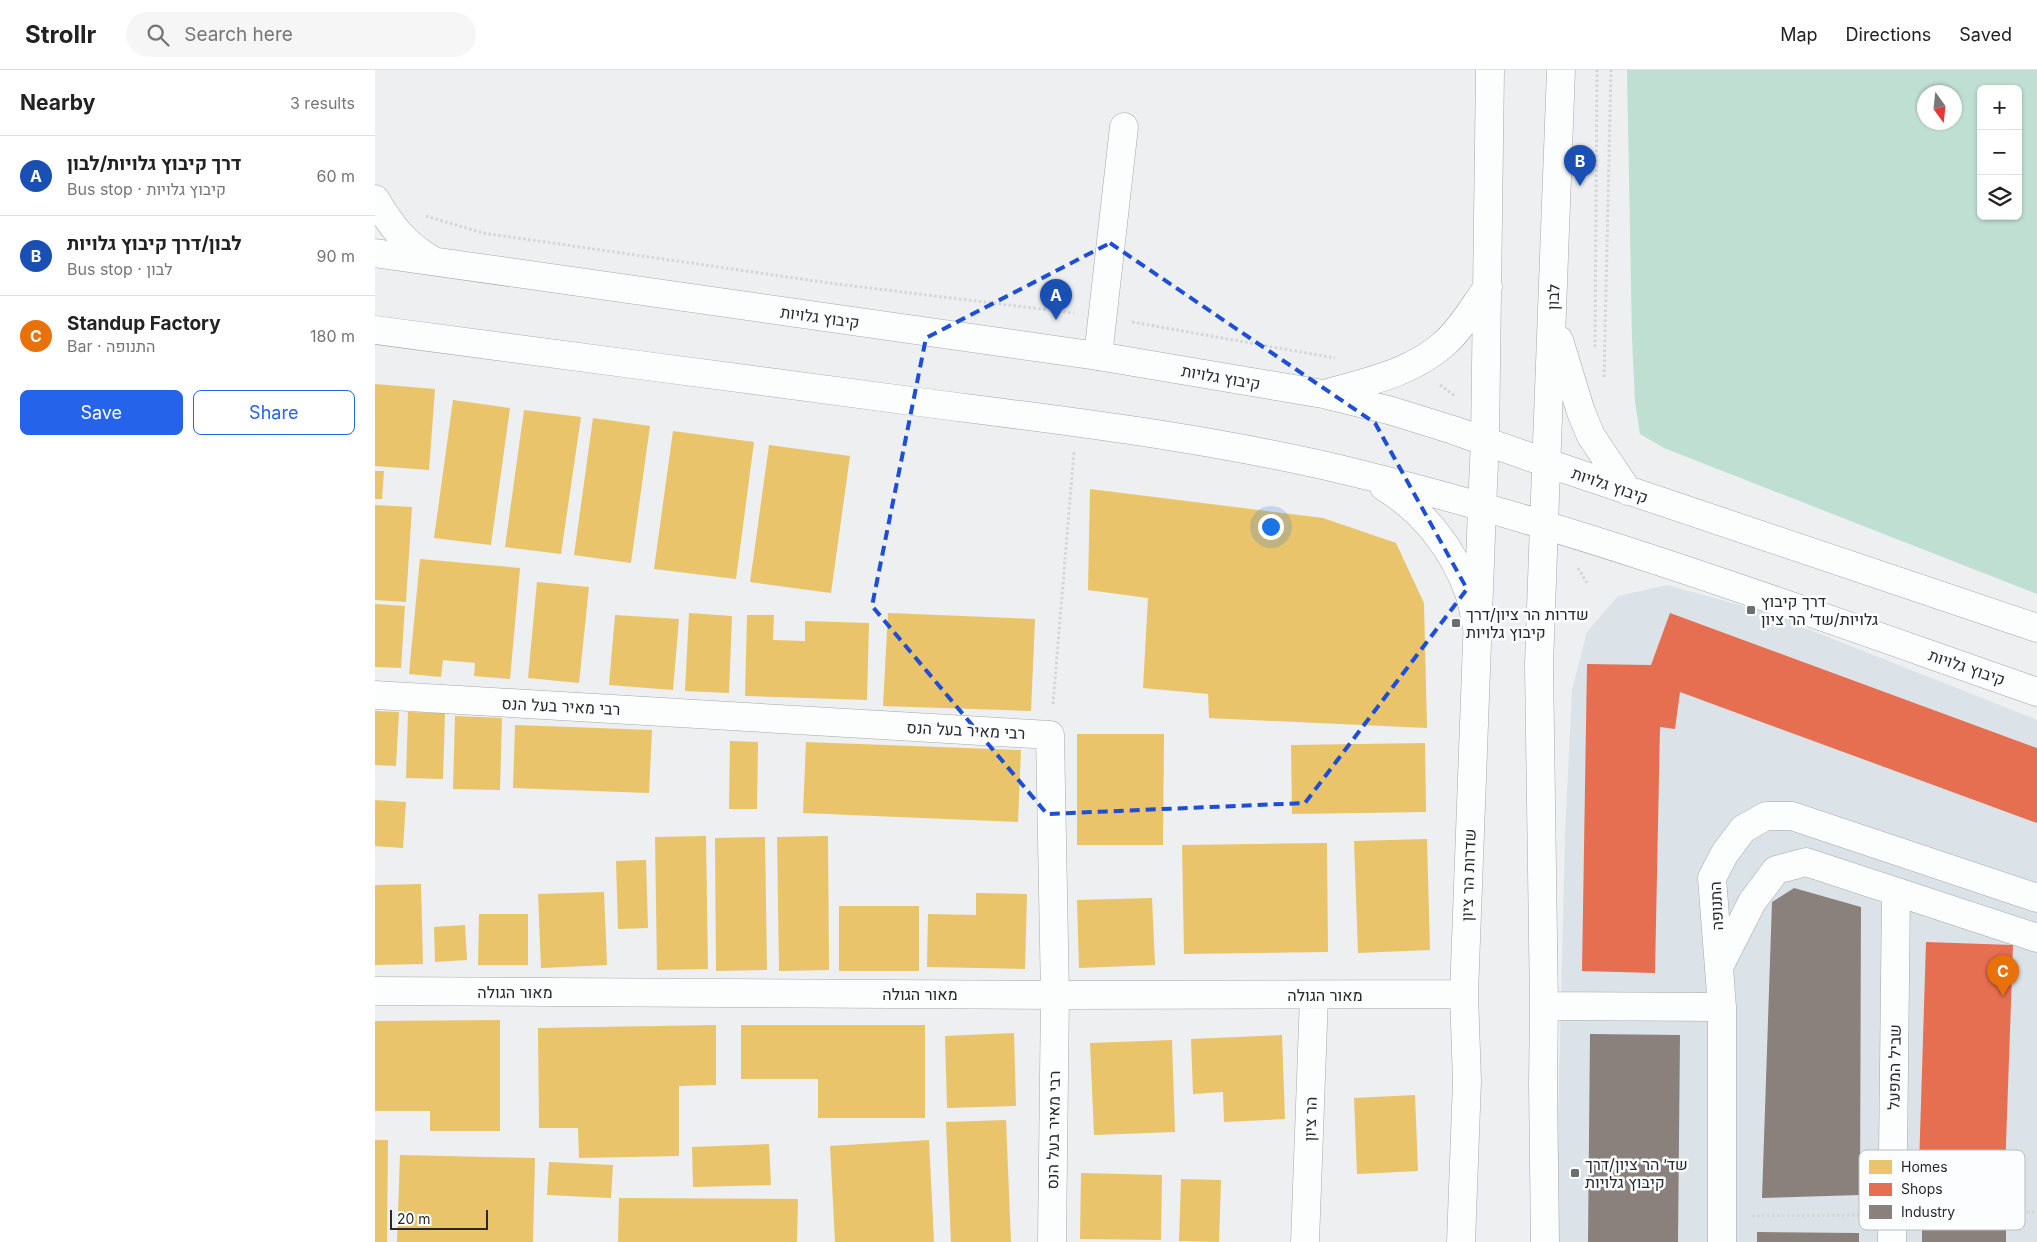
<!DOCTYPE html>
<meta charset="utf-8">
<style>
:root{--surface:#fff;--page:#f6f6f6;--text:#222;--muted:#767676;--line:#e0e0e0;--accent:#2563eb}
body{margin:0;font-family:Inter,Heebo,sans-serif;background:var(--page);color:var(--text)}
.controls{position:absolute;right:15px;top:15px;display:grid;overflow:hidden;border-radius:8px;box-shadow:0 1px 4px #0004}
.controls button{width:45px;height:45px;display:grid;place-items:center;padding:0;border:0;border-bottom:1px solid var(--line);background:var(--surface);color:var(--text);font:25px sans-serif}
.compass{position:absolute;left:1542px;top:15px;width:45px;height:45px;border-radius:50%;background:var(--surface);box-shadow:0 1px 4px #0004;rotate:165deg}
.scale{position:absolute;left:15px;bottom:12px;width:98px;box-sizing:border-box;padding-left:5px;border:2px solid #27292a;border-top:0;font-size:14px;line-height:18px;white-space:nowrap;color:#27292a;-webkit-text-stroke:4px #fbfdfe;paint-order:stroke}
.you{position:absolute;left:895px;top:456px;width:18px;height:18px;margin:-12px;border:4px solid #fff;border-radius:50%;background:#1a73e8;box-shadow:0 0 0 8px #1a73e833}
.badge{display:grid;place-items:center;width:32px;height:32px;border-radius:50%;background:var(--accent);color:#fff;font-size:16px;font-weight:700}
.pin{position:absolute;translate:-50% -41px;filter:drop-shadow(0 1px 2px #0008)}
.pin::after{content:'';position:absolute;top:26px;width:18px;height:15px;background:inherit;clip-path:polygon(0 0,100% 0,50% 100%)}
.list{margin:0;padding:0;list-style:none}
h2{display:flex;justify-content:space-between;align-items:center;height:65px;margin:0;padding:0 20px;font-size:21px}
h2 small{font-size:16px;font-weight:400;color:var(--muted)}
.list li{display:grid;grid-template-columns:32px 1fr auto;gap:15px;align-items:center;box-sizing:border-box;height:80px;padding:0 20px;border-top:1px solid var(--line)}
.list b{display:block;font-size:19px;white-space:nowrap}
.list p{margin:0;font-size:16px;white-space:nowrap;color:var(--muted)}
.list em{font-size:16px;font-style:normal;color:var(--muted)}
.actions{display:flex;gap:10px;padding:15px 20px}
.actions a{flex:1;padding:11px 0;border:1px solid var(--accent);border-radius:8px;text-align:center;font-size:18px;color:var(--accent)}
.actions .main{background:var(--accent);color:#fff}
.icon{flex:none;width:28px;height:28px;fill:none;stroke:currentColor;stroke-width:2;stroke-linecap:round;stroke-linejoin:round}
.map{position:relative;flex:none;width:1662px;height:1172px;overflow:hidden}
header{display:flex;align-items:center;gap:30px;box-sizing:border-box;height:70px;padding:0 25px;background:var(--surface);border-bottom:1px solid var(--line)}
header strong{font-size:24px}
nav{display:flex;gap:28px;margin-inline-start:auto;font-size:18px}
.search{width:350px;height:45px;background:var(--page);display:flex;align-items:center;gap:12px;box-sizing:border-box;padding:0 18px;border-radius:28px;color:var(--muted);font-size:19px}
main{display:flex}
aside{flex:1;background:var(--surface)}
.map>svg:first-child{display:block}
.built{fill:#dbe3e8}
.green{fill:#bfdfd2;fill-rule:evenodd}
.homes{fill:#e9c46a}
.shops{fill:#e76f51}
.industry{fill:#8a817c}
.lines{fill:none;stroke-linecap:round;stroke-linejoin:round}
.minor-casing{stroke:#a5a7a8;stroke-width:29}
.major-casing{stroke:#a5a7a8;stroke-width:29}
.path{stroke:#d5d6d6;stroke-width:3;stroke-dasharray:2.5 2.5;stroke-linecap:butt}
.minor{stroke:#fcfdfd;stroke-width:28}
.major{stroke:#fcfdfd;stroke-width:28}
.marked{fill:none;stroke:#1d4ed8;stroke-width:4;stroke-dasharray:10 6;stroke-linejoin:round}
.poi-dot{fill:#6c6e70;stroke:#fbfdfe;stroke-width:2}
.labels{text-anchor:middle;dominant-baseline:central;stroke-width:5;stroke-linejoin:round;paint-order:stroke}
.street-label{font-size:16px;fill:#27292a;stroke:#fbfdfe}
.poi-label{font-size:16px;fill:#27292a;stroke:#fbfdfe;text-anchor:start}
.key{fill:#fbfdfe;stroke:#bbbdbe;stroke-width:1}
.key-label{font-size:14px;fill:#27292a}
</style>
<header>
<strong>Strollr</strong>
<div class="search"><svg class="icon" aria-label="search" viewBox="0 0 24 24"><circle cx="10" cy="10" r="6"/><path d="M15 15l6 6"/></svg>Search here</div>
<nav><a>Map</a><a>Directions</a><a>Saved</a></nav>
</header>
<main>
<aside>
<h2>Nearby<small>3 results</small></h2>
<ul class="list">
<li><span class="badge" style="background:#1a4fb4">A</span><div><b>דרך קיבוץ גלויות/לבון</b><p>Bus stop · קיבוץ גלויות</p></div><em>60 m</em></li>
<li><span class="badge" style="background:#1a4fb4">B</span><div><b>לבון/דרך קיבוץ גלויות</b><p>Bus stop · לבון</p></div><em>90 m</em></li>
<li><span class="badge" style="background:#e8710a">C</span><div><b>Standup Factory</b><p>Bar · התנופה</p></div><em>180 m</em></li>
</ul>
<div class="actions"><a class="main">Save</a><a>Share</a></div>
</aside>
<div class="map">
<svg width="1662" height="1172" viewBox="0 0 1662 1172">
<rect width="100%" height="100%" fill="#edeff1"/>
<path class="built" d="M1292 515 1390 542 1662 650V1172H1180L1190 765 1197 620 1212 562 1243 526Z"/>
<path class="green" d="M1252 0H1662V524L1289 378 1265 364 1260 332 1257 269ZM1606 19H1643V146H1606ZM1550 22H1580V52H1550Z"/>
<path class="homes" d="M0 314 60 319 54 400 0 396Z
M78 330 135 338 116 475 59 468Z
M149 340 206 347 186 484 130 477Z
M218 348 275 356 256 493 199 485Z
M298 361 379 372 361 509 279 499Z
M394 375 475 386 456 523 375 512Z
M0 401H9L7 429H0Z
M715 419 948 448 1021 473 1049 533 1052 658 834 648 833 624 768 618 773 528 713 520Z
M0 435 37 437 31 532 0 530Z
M45 489 145 498 135 609 99 606 100 593 68 590 66 607 34 604Z
M162 512 214 517 204 613 153 608Z
M0 534 30 536 26 598 0 597Z
M314 543 357 546 354 623 310 621Z
M513 543 660 549 656 641 508 636Z
M240 545 304 549 298 620 234 615Z
M372 545H399L398 570 430 571V551L494 553 492 630 370 626Z
M0 641 24 642 21 696 0 695Z
M33 642 70 643 68 709 31 708Z
M80 646 127 648 125 720 78 719Z
M140 655 277 660 274 723 138 718Z
M702 664H789L788 775H702Z
M355 671 383 672 382 739H354Z
M431 672 646 680 643 752 428 743Z
M1050 673 1051 742 917 744 916 675Z
M0 730 31 732 28 778 0 776Z
M331 766 333 899 282 900 280 767Z
M453 766 454 900 404 901 402 767Z
M390 767 392 900 341 901 340 768Z
M1052 769 1055 880 983 883 979 771Z
M952 773 953 882 809 884 807 775Z
M271 790 273 858 243 859 241 791Z
M46 814 48 894 0 895V815Z
M229 822 232 895 166 898 163 824Z
M601 823 652 824 650 899 552 897 553 844 601 845Z
M777 828 780 895 704 898 702 830Z
M464 836H544V901H464Z
M104 844H153V895H103Z
M90 855 92 890 60 892 59 857Z
M125 950V1061H55V1041H0V951Z
M341 955V1015L304 1016V1086L204 1088 203 1058H164L163 958Z
M366 955H550V1048H443V1009H366Z
M639 963 641 1036 572 1038 570 966Z
M907 965 910 1049 849 1052 848 1022 818 1024 816 969Z
M797 970 800 1062 719 1065 715 973Z
M1040 1025 1043 1101 982 1104 979 1028Z
M631 1050 636 1172H576L571 1052Z
M0 1070H13L12 1172H0Z
M554 1070 559 1172H460L455 1076Z
M394 1074 396 1115 318 1117 317 1077Z
M25 1085 160 1088 158 1172H22Z
M174 1092 238 1095 236 1128 172 1125Z
M706 1103 787 1105 786 1170 705 1169Z
M806 1109 846 1110 844 1172 804 1171Z
M244 1128 423 1129 422 1172H243Z"/>
<path class="shops" d="M1295 543 1662 678V753L1305 622 1300 659 1285 657 1280 903 1207 901 1212 594 1276 595Z
M1551 872 1638 875 1629 1131 1543 1129Z"/>
<path class="industry" d="M1419 818 1486 837 1485 1125 1387 1128 1397 832Z
M1215 964 1305 965 1303 1172H1213Z
M1547 1156H1631V1172H1547Z
M1382 1162 1484 1163V1172H1382Z"/>
<g class="lines">
<defs>
<path id="minor" d="M723 286 749 57
M1169 454 1164 595 1169 936 1168 1014 1170 1172
M0 625 675 665 680 925 677 1172
M1345 895 1377 832 1401 800 1431 792 1662 868
M0 921 680 925 1089 924
M1169 936 1347 937
M930 1172 939 926
M1086 1172 1092 1011 1089 924 1107 438
M1347 1172V937L1337 808 1350 783 1368 759 1391 746H1417L1662 828
M1517 1172 1521 823"/>
<path id="major" d="M0 129C16 156 30 174 57 190
M0 183 723 286 948 324 1017 341 1078 360 1172 393 1662 558
M0 260C181 284 363 308 544 332 691 351 840 368 985 404 1215 461 1438 544 1662 622
M1184 270 1206 342 1216 366 1253 421
M949 324C991 312 1038 303 1071 272 1086 259 1101 233 1113 217
M1009 417C1048 440 1079 480 1094 523 1098 534 1099 546 1102 557
M1107 438 1110 371 1115 0
M1169 454 1186 0"/>
</defs>
<use href="#minor" class="minor-casing"/>
<use href="#major" class="major-casing"/>
<path class="path" d="M51 146 108 163 454 213 699 243
M757 252 960 288
M1220 277 1222 0
M1229 307 1236 0
M1065 315 1080 326
M1203 498 1213 515
M678 634 699 381
M1547 1144 1662 1142
M1377 1146 1488 1145"/>
<use href="#minor" class="minor"/>
<use href="#major" class="major"/>
</g>
<path class="marked" d="M735 173 1000 353 1092 519 930 733 672 744 497 536 551 268Z"/>
<g class="poi-dot">
<rect x="1371" y="535" width="10" height="10" rx="2.5"/>
<rect x="1076" y="548" width="10" height="10" rx="2.5"/>
<rect x="1195" y="1098" width="10" height="10" rx="2.5"/>
</g>
<g class="labels">
<g class="street-label">
<text transform="translate(1178 227) rotate(-88)">לבון</text>
<text transform="translate(445 247) rotate(8)">קיבוץ גלויות</text>
<text transform="translate(846 307) rotate(10)">קיבוץ גלויות</text>
<text transform="translate(1235 415) rotate(19)">קיבוץ גלויות</text>
<text transform="translate(1592 597) rotate(19)">קיבוץ גלויות</text>
<text transform="translate(186 636) rotate(3)">רבי מאיר בעל הנס</text>
<text transform="translate(591 660) rotate(3)">רבי מאיר בעל הנס</text>
<text transform="translate(1093 805) rotate(-88)">שדרות הר ציון</text>
<text transform="translate(1341 836) rotate(-93)">התנופה</text>
<text x="140" y="922">מאור הגולה</text>
<text x="545" y="924">מאור הגולה</text>
<text x="950" y="925">מאור הגולה</text>
<text transform="translate(1519 997) rotate(-89)">שביל המפעל</text>
<text transform="translate(935 1049) rotate(-88)">הר ציון</text>
<text transform="translate(678 1060) rotate(-89)">רבי מאיר בעל הנס</text>
</g>
<g class="poi-label">
<text x="1386" y="531">דרך קיבוץ<tspan x="1386" dy="18">גלויות/שד׳ הר ציון</tspan></text>
<text x="1091" y="544">שדרות הר ציון/דרך<tspan x="1091" dy="18">קיבוץ גלויות</tspan></text>
<text x="1210" y="1094">שד׳ הר ציון/דרך<tspan x="1210" dy="18">קיבוץ גלויות</tspan></text>
</g>
</g>
<rect x="1484" y="1080" width="166" height="80" rx="8" class="key"/>
<rect x="1494" y="1090" width="23" height="14" fill="#e9c46a"/>
<rect x="1494" y="1113" width="23" height="13" fill="#e76f51"/>
<rect x="1494" y="1135" width="23" height="14" fill="#8a817c"/>
<g class="key-label">
<text x="1526" y="1102">Homes</text>
<text x="1526" y="1124">Shops</text>
<text x="1526" y="1147">Industry</text>
</g>
</svg>
<div class="controls">
<button>+</button>
<button>−</button>
<button><svg class="icon" aria-label="layers" viewBox="0 0 24 24"><path d="M12 4l9 5-9 5-9-5zM3 14l9 5 9-5"/></svg></button>
</div>
<svg class="compass" viewBox="-18 -18 36 36"><path d="M0-13l5 13h-10z" fill="#e53935"/><path d="M0 13l5-13h-10z" fill="#767676"/></svg>
<div class="scale">20 m</div>
<div class="you"></div>
<div class="pin badge" style="left:681px;top:250px;background:#1a4fb4">A</div>
<div class="pin badge" style="left:1205px;top:116px;background:#1a4fb4">B</div>
<div class="pin badge" style="left:1628px;top:926px;background:#e8710a">C</div>
</div>
</main>
